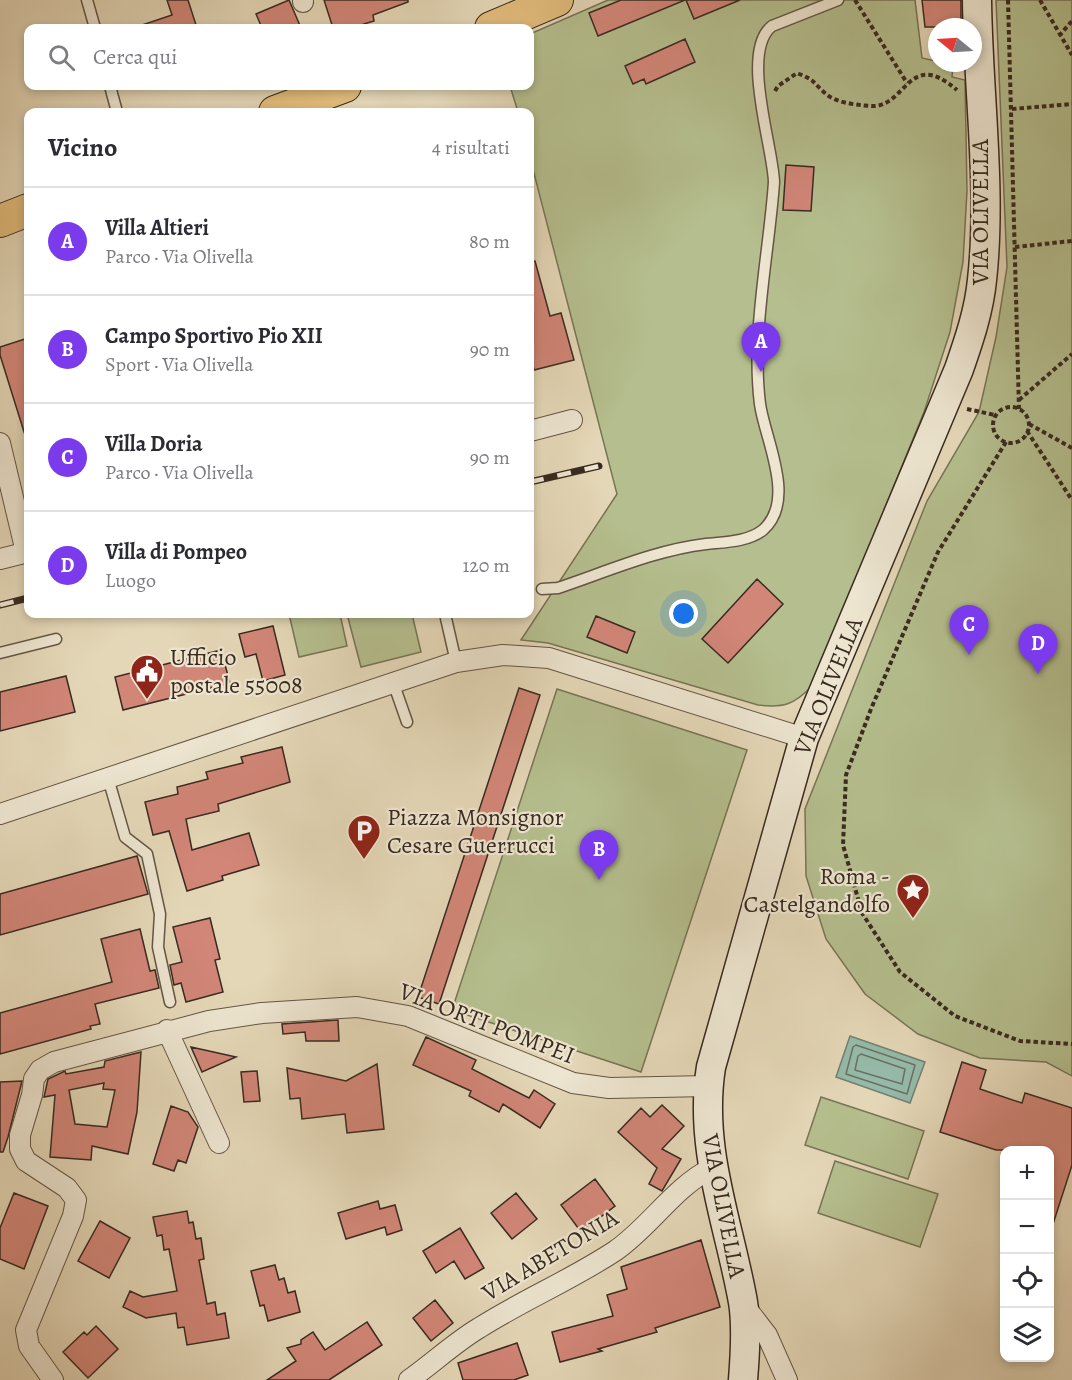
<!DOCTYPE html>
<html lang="it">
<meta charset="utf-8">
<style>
:root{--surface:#fff;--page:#f2f2f3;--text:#2b2b33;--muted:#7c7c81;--line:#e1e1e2;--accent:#7c3aed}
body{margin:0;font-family:Alegreya,serif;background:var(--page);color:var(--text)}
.controls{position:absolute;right:18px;bottom:18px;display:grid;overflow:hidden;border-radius:12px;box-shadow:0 3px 9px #0003}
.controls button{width:54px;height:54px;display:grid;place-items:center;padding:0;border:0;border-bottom:2px solid var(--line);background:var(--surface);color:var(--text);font:30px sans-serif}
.compass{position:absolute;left:928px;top:18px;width:54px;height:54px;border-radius:50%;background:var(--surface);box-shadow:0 3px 9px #0003;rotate:288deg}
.you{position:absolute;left:684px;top:614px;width:21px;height:21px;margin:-15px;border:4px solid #fff;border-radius:50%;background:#1a73e8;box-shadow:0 0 0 9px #1a73e833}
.badge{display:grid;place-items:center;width:39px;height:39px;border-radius:50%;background:var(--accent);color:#fff;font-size:20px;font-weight:700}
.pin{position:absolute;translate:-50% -50px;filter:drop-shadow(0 2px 3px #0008)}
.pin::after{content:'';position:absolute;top:32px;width:21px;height:18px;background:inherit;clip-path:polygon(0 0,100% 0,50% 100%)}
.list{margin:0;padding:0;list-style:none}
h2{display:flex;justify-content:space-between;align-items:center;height:78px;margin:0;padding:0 24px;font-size:26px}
h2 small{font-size:20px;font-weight:400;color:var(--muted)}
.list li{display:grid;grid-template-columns:39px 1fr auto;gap:18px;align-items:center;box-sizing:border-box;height:108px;padding:0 24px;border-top:2px solid var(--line)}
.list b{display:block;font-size:22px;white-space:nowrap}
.list p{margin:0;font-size:20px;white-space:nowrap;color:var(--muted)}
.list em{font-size:20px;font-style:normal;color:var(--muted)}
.icon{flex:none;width:33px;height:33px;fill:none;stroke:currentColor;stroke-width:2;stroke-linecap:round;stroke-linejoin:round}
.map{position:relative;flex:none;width:1072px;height:1380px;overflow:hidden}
.search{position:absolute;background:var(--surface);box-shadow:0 3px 9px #0003;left:24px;top:24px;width:510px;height:66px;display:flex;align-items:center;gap:15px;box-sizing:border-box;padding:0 21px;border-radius:12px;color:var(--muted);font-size:22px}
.panel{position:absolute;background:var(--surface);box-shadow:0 3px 9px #0003;left:24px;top:108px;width:510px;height:510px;border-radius:12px}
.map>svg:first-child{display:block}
.green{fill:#b5be8e;stroke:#777456;stroke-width:1.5}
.water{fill:#96baaa;stroke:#718072;stroke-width:1.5}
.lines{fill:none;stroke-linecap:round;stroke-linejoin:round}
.shore{stroke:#687264;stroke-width:1.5}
.building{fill:#d28678;stroke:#392a1f;stroke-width:1.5;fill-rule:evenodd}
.service-casing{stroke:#645545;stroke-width:13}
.minor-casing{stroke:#645545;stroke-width:22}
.secondary-casing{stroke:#392a1f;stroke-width:31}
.primary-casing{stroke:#392a1f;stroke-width:34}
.path{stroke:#392a1f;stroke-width:4;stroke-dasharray:4.5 3;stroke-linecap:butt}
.service{stroke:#ede5d0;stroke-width:10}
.minor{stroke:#ede5d0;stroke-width:20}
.secondary{stroke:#ede5d0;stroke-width:28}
.primary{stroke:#e2bc7c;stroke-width:32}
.rail-casing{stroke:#392a1f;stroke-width:7}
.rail{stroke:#ede5d0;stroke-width:4.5;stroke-dasharray:14;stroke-linecap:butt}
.labels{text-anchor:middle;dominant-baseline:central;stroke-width:4.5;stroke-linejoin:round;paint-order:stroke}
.street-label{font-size:24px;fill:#392a1f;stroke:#ede5d0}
.poi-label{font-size:24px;fill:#392a1f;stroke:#ede5d0;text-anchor:start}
</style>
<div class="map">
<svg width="1072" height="1380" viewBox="0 0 1072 1380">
<rect width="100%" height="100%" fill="#e4d7b7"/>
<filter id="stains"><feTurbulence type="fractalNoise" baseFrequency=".00333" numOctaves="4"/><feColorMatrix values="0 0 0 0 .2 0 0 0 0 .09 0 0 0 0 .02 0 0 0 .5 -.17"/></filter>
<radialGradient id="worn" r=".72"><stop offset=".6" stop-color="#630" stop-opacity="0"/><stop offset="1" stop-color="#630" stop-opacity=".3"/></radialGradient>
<path class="green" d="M608 0H915L922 58 953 65 952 77 965 80 967 191 963 262 950 332 924 412 812 686C794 705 783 708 758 705L548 643 521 640 617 494 530 158V112H518L510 86H530V34Z
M996 0H1072V1076L1046 1062 980 1058 918 1034 865 994 826 939 806 876 805 809 927 501 979 412 996 337 1007 267Z
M289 614H340L347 646 299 657Z
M347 614H412L421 652 361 667Z
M557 689 747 750 641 1072 452 1010Z
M821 1097 924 1131 908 1179 805 1145Z
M835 1161 938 1194 920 1247 818 1213Z"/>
<path class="water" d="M850 1036 925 1062 910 1103 836 1077Z"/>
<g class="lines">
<path class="shore" d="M856 1045 915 1065 907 1094 846 1074 853 1047Z
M861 1054 905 1069 902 1084 855 1070 858 1056Z"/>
</g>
<path class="building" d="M167 0H188L197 28H142V25L172 15Z
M289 0 301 28H262L256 14Z
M324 0H408V2L373 15 374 21 351 28H333Z
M621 0H685L598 36 589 13Z
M686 0H740L694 19Z
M922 0H961V27H925Z
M685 39 695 62 646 84 644 79 633 84 625 66Z
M786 165 814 167 811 211 783 210Z
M535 261 550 316 561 313 574 360 534 370 530 352V262Z
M28 338V434L25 435 0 355V347Z
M757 579 783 604 728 663 702 639Z
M596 616 635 632 627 653 587 637Z
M273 626 285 675 263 681 256 654 245 657 239 634Z
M221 650 230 683 123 710 115 677Z
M66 676 75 712 0 731V692Z
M519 688 540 695 439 1004 418 997Z
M282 747 290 782 218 804 219 811 186 819 192 850 249 833 259 865 222 876 223 880 187 891 169 831 153 835 145 802 178 794 177 787 208 779 206 772 243 763 241 757Z
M137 856 148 894 0 935V894Z
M210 918 220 959 215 960 223 992 186 1002 181 983 174 985 170 965 182 962 173 927Z
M140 929 150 971 155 970 159 988 95 1004 100 1024 90 1026 91 1029 0 1054V1013L112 982 101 939Z
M338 1020 339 1041H306L305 1032 283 1034 282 1024Z
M426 1037 476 1060 472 1069 529 1098 534 1090 555 1104 540 1128 503 1104 499 1112 469 1096 471 1091 413 1065Z
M191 1047 236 1057 202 1072Z
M141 1052 137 1112 128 1154 92 1146 91 1160 50 1157 55 1095 44 1097 48 1079 65 1071 66 1074 104 1067 105 1061ZM104 1083 103 1089 115 1090 107 1127 75 1124 69 1090Z
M962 1062 986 1070 980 1089 1022 1103 1025 1093 1072 1108V1165L1053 1224 1050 1223V1150H996L940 1132Z
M377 1064 384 1129 347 1133 345 1114 302 1119 300 1098 290 1099 287 1068 346 1081Z
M257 1071 260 1101 244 1102 241 1072Z
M22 1081 8 1137 3 1152H0V1082Z
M662 1105 684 1126 662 1149 681 1159 662 1191 649 1184 657 1168 618 1132 641 1108 650 1117Z
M171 1106 188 1112 198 1127 186 1163 178 1160 174 1171 153 1164Z
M595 1179 615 1206 581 1232 561 1205Z
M14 1193 48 1206 24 1269 0 1259V1228Z
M516 1193 537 1219 512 1239 491 1213Z
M378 1201 380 1209 395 1205 402 1230 387 1235 385 1227 346 1239 338 1213Z
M187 1211 189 1223 193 1222 196 1239 201 1238 204 1259 199 1260 207 1304 215 1302 217 1315 225 1313 229 1338 187 1345 184 1327 178 1328 176 1313 146 1318 123 1307 130 1291 143 1297 177 1291 169 1249 164 1250 162 1235 157 1236 153 1217Z
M100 1221 130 1238 109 1278 78 1261Z
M460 1228 484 1268 465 1279 454 1261 436 1273 423 1251Z
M701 1240 720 1307 655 1328 657 1332 598 1349 602 1351 560 1362 552 1332 613 1316 607 1295 627 1289 621 1267Z
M275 1265 279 1280 284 1278 288 1293 295 1291 300 1312 268 1321 264 1305 260 1306 251 1271Z
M435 1300 453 1323 431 1341 413 1318Z
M367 1322 382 1345 329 1380H267L296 1361 287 1348 301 1344V1340L313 1332 325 1350Z
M96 1326 118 1349 88 1378 63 1352 84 1332 87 1335Z
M517 1343 528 1375 514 1380H463L458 1363Z"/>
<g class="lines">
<defs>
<path id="service" d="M87 0 95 28
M110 86 117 112
M542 589 558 588C606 572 655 550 706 544 724 542 748 542 763 530 797 500 765 440 760 404 751 333 769 254 774 182 773 146 740 51 772 26L838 0
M445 614 456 662
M0 653 56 639
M393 682 407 722
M108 778 125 837 147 854 160 914 158 947 170 1002"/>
<path id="minor" d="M303 0V2
M530 431 572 420
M0 443 26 552
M0 559 28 552
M0 814 456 662 503 655 549 658 804 738
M167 1030 219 1143
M743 1304 767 1335 787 1380
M53 1380 29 1346 26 1330 73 1216 76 1200 67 1188 26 1161 20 1149V1135L32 1095 34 1079 40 1070 54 1062 209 1021 262 1013 357 1007 408 1016 573 1083 609 1088 708 1086
M409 1380C433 1363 454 1343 479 1328 523 1300 571 1280 615 1251 650 1227 674 1187 712 1168"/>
<path id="secondary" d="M743 1380C745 1355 747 1326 743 1302 729 1223 698 1149 711 1067L804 738 959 369C969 340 979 311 982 280 992 190 978 91 977 0"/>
<path id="primary" d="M491 28 557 0
M275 112 345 86
M0 221 28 210"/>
</defs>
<use href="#service" class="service-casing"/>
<use href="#minor" class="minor-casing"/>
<use href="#secondary" class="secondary-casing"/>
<use href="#primary" class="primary-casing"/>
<path class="path" d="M855 0 907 83
M1008 0 1019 409
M1040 0 1072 55
M1059 36 1072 21
M775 91 778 86 797 73C817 81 812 82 826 94 836 103 858 105 870 106 907 109 907 47 957 90
M1012 109 1072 104
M1015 247 1072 241
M1019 400 1072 354
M993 425a18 18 0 1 1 36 0a18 18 0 1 1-36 0Z
M967 409 995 415
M1029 424 1072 448
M1027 431 1072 500
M1006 442 938 552 871 709 846 775 843 845 862 913 900 972 955 1016 1020 1041 1072 1044"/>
<use href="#service" class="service"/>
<use href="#minor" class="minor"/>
<use href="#secondary" class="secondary"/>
<use href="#primary" class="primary"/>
<defs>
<path id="rail" d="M530 482 599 466
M0 605 28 598"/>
</defs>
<use href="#rail" class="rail-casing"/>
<use href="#rail" class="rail"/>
</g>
<defs>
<symbol id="civic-pin" viewBox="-11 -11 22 30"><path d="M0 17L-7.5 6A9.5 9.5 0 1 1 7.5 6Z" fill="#8f2418" stroke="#ede5d0"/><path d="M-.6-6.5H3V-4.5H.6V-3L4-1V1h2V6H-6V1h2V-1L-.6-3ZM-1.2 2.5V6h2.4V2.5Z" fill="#fff"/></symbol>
<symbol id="parking-pin" viewBox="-11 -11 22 30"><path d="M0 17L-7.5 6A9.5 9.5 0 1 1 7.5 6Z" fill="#8f2418" stroke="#ede5d0"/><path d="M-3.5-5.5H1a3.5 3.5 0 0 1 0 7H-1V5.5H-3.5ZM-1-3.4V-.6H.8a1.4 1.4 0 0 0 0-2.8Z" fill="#fff"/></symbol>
<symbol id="sight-pin" viewBox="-11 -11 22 30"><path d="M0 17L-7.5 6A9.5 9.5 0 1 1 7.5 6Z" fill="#8f2418" stroke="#ede5d0"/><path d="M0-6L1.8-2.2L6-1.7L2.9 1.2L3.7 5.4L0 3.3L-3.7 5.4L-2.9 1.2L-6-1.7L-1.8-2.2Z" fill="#fff"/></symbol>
</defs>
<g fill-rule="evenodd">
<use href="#civic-pin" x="128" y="652" width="38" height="52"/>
<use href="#parking-pin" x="345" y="812" width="38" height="52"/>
<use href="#sight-pin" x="894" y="871" width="38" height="52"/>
</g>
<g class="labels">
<g class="street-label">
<text transform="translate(980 212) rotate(-90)">VIA OLIVELLA</text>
<text transform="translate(828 686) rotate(-68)">VIA OLIVELLA</text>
<text transform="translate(487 1023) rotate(21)">VIA ORTI POMPEI</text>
<text transform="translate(724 1206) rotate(79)">VIA OLIVELLA</text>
<text transform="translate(550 1255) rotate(-31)">VIA ABETONIA</text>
</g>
<g class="poi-label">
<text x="170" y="657">Ufficio<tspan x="170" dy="28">postale 55008</tspan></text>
<text x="387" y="817">Piazza Monsignor<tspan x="387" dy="28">Cesare Guerrucci</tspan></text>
<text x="890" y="876" text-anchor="end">Roma -<tspan x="890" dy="28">Castelgandolfo</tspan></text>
</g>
</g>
<rect width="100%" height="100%" filter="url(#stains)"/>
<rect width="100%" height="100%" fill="url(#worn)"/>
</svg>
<div class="controls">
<button>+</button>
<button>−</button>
<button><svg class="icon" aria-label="locate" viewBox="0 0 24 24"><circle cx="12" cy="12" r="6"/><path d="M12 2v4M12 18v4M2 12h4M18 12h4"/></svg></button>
<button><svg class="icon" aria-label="layers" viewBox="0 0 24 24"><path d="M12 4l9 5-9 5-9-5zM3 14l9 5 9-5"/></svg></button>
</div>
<svg class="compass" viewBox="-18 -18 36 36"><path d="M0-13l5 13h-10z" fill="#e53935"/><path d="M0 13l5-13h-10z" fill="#7c7c81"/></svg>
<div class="you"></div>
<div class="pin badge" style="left:761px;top:372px">A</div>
<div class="pin badge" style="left:599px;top:880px">B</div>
<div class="pin badge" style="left:969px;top:655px">C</div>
<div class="pin badge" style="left:1038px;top:674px">D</div>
<div class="search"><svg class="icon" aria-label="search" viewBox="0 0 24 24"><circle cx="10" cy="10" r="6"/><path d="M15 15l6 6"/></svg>Cerca qui</div>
<section class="panel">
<h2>Vicino<small>4 risultati</small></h2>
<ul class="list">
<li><span class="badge">A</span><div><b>Villa Altieri</b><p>Parco · Via Olivella</p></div><em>80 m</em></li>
<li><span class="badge">B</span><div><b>Campo Sportivo Pio XII</b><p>Sport · Via Olivella</p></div><em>90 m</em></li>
<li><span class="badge">C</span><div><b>Villa Doria</b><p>Parco · Via Olivella</p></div><em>90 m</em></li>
<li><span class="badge">D</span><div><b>Villa di Pompeo</b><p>Luogo</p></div><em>120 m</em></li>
</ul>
</section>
</div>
